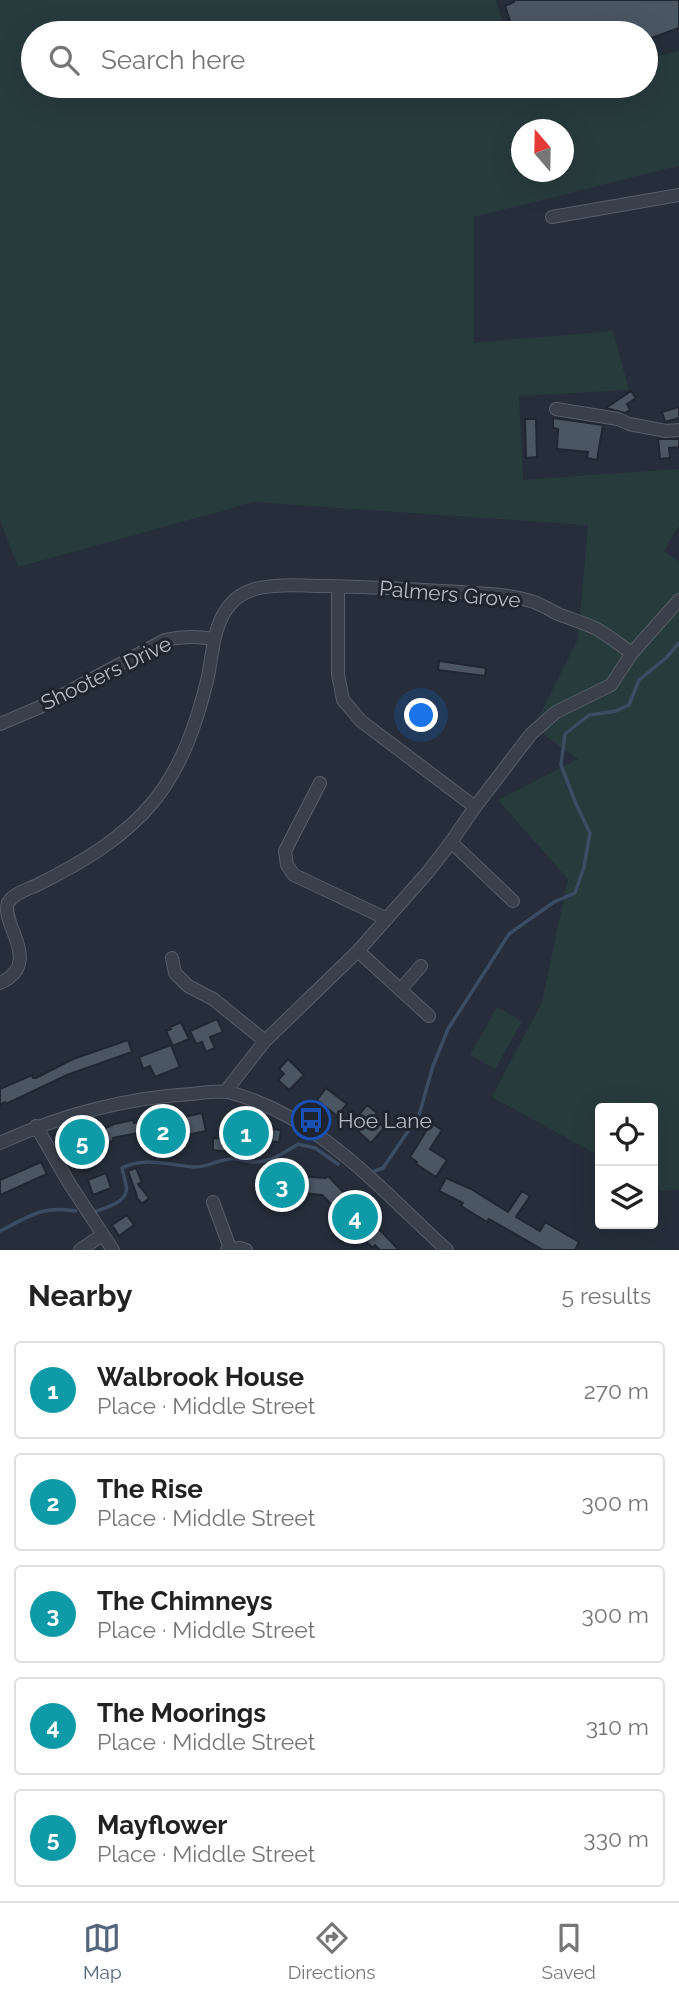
<!DOCTYPE html>
<meta charset="utf-8">
<style>
:root{--surface:#fff;--page:#f2f2f2;--text:#222;--muted:#767676;--line:#e0e0e0;--accent:#54657e}
body{margin:0;font-family:Raleway,sans-serif;background:var(--page);color:var(--text)}
.controls{position:absolute;right:21px;bottom:21px;display:grid;overflow:hidden;border-radius:7px;box-shadow:0 7px 28px #0002}
.controls button{width:63px;height:63px;display:grid;place-items:center;padding:0;border:0;border-bottom:2px solid var(--line);background:var(--surface);color:var(--text);font:35px sans-serif}
.compass{position:absolute;left:511px;top:119px;width:63px;height:63px;border-radius:50%;background:var(--surface);box-shadow:0 7px 28px #0002;rotate:340deg}
.you{position:absolute;left:422px;top:716px;width:24px;height:24px;margin:-18px;border:5px solid #fff;border-radius:50%;background:#1a73e8;box-shadow:0 0 0 10px #1a73e833}
.badge{display:grid;place-items:center;width:46px;height:46px;border-radius:50%;background:var(--accent);color:#fff;font-size:23px;font-weight:700}
.pin{position:absolute;translate:-50% -50%;border:4px solid #fff;box-shadow:0 2px 7px #0006}
.list{margin:0;padding:0;list-style:none}
h2{display:flex;justify-content:space-between;align-items:center;height:91px;margin:0;padding:0 28px;font-size:30px}
h2 small{font-size:23px;font-weight:400;color:var(--muted)}
.list li{display:grid;grid-template-columns:46px 1fr auto;gap:21px;align-items:center;box-sizing:border-box;height:98px;margin:0 14px 14px;padding:0 14px;border:2px solid var(--line);border-radius:7px}
.list b{display:block;font-size:26px;white-space:nowrap}
.list p{margin:0;font-size:23px;white-space:nowrap;color:var(--muted)}
.list em{font-size:23px;font-style:normal;color:var(--muted)}
.icon{flex:none;width:38px;height:38px;fill:none;stroke:currentColor;stroke-width:2;stroke-linecap:round;stroke-linejoin:round}
.map{position:relative;flex:none;width:679px;height:1250px;overflow:hidden}
.search{position:absolute;background:var(--surface);box-shadow:0 7px 28px #0002;left:21px;right:21px;top:21px;height:77px;display:flex;align-items:center;gap:18px;box-sizing:border-box;padding:0 24px;border-radius:38px;color:var(--muted);font-size:26px}
.sheet{height:651px;background:var(--surface)}
nav{display:flex;justify-content:space-around;align-items:center;box-sizing:border-box;height:98px;border-top:2px solid var(--line);background:var(--surface);font-size:19px;color:var(--muted)}
nav a{display:grid;justify-items:center;gap:4px}
nav .on{color:var(--accent)}
.map>svg:first-child{display:block}
.green{fill:#283b3c;fill-rule:evenodd}
.lines{fill:none;stroke-linecap:round;stroke-linejoin:round}
.stream{stroke:#3c4c62;stroke-width:3.5}
.building{fill:#4b5663;stroke:#202731;stroke-width:2}
.minor-casing{stroke:#575e68;stroke-width:14}
.minor{stroke:#39404b;stroke-width:12}
.labels{text-anchor:middle;dominant-baseline:central;stroke-width:6;stroke-linejoin:round;paint-order:stroke}
.street-label{font-size:21px;fill:#b4bbc6;stroke:#1e252f}
.poi-label{font-size:21px;fill:#b4bbc6;stroke:#1e252f;text-anchor:start}
</style>
<div class="map">
<svg width="679" height="1250" viewBox="0 0 679 1250">
<rect width="100%" height="100%" fill="#252e3a"/>
<path class="green" d="M0 0H496L506 33H33V86H522L523 89 537 86H646V59L679 51V166L474 217V343L613 331 629 390 519 396 523 480 679 469V525L664 551 679 562V1190L662 1191 653 1186V1108H600V1156L492 1097 542 1002 568 879 498 800 578 759 547 737 536 723 578 639 588 525 254 502 18 567 0 520ZM522 130H564V172H522Z
M497 1007 522 1021 495 1069 470 1055Z"/>
<g class="lines">
<path class="stream" d="M375 1171 383 1168 419 1115 433 1066 448 1029 509 934 554 902 575 893 584 867 590 833 576 804 561 765 565 734 589 715 616 711 629 705 639 680 666 658 679 643
M94 1212C107 1207 130 1202 126 1185 125 1179 123 1174 122 1168 145 1156 169 1165 193 1167 206 1168 217 1160 230 1159 237 1158 245 1161 252 1162 272 1162 282 1154 298 1144L315 1148 338 1164
M0 1231C30 1216 42 1205 76 1211"/>
</g>
<path class="building" d="M513 0H679V28L646 40V33H514L505 6 514 2Z
M631 391 636 398 627 404 630 410 625 413 606 408Z
M679 407V418L665 422 662 412Z
M553 418 603 425 597 460 587 458 588 452 557 449 558 429 553 428Z
M525 419H536L537 457 526 458Z
M658 439H679V447L669 448 670 458 660 459Z
M439 661 486 668 485 676 438 670Z
M217 1019 223 1032 210 1037 215 1048 206 1052 202 1042 196 1044 190 1031Z
M181 1022 189 1039 173 1046 166 1031 171 1029 170 1027Z
M128 1040 132 1052 67 1075 6 1104 5 1102 0 1105V1089L32 1075 33 1078H36L73 1059Z
M171 1045 180 1067 155 1077 150 1066 143 1069 139 1057Z
M288 1059 304 1075 289 1090 278 1080 284 1074 279 1069Z
M326 1088 347 1104 337 1116 317 1100Z
M367 1105 377 1113 374 1117 384 1128 371 1143 351 1125Z
M202 1113 206 1131 172 1138 157 1141V1137L139 1141 138 1133 113 1138 114 1140 100 1147 98 1142 75 1151 70 1140 89 1132 91 1135 114 1124 133 1120 134 1123 151 1119 152 1124Z
M431 1123 442 1130 430 1149 447 1160 436 1177 416 1164 417 1162 410 1157Z
M237 1126 281 1130 279 1142 262 1141 261 1153 252 1152 253 1140 236 1139Z
M213 1138 231 1139 230 1152 213 1150Z
M82 1153 86 1163 75 1168 71 1158Z
M41 1162 47 1174 0 1195V1180Z
M136 1168 142 1182 138 1184 149 1198 142 1204 136 1197 137 1196 128 1171Z
M106 1173 111 1188 93 1195 88 1180Z
M282 1175 326 1178 328 1176 399 1250H380L375 1245 373 1248 339 1217 342 1215 322 1195 272 1190 273 1180 281 1181Z
M446 1178 471 1189 508 1212 522 1191 530 1196 516 1217 540 1231 545 1222 579 1242 575 1250H543L489 1219 487 1222 469 1211 461 1206 463 1203 439 1191Z
M127 1215 134 1225 119 1236 112 1225Z"/>
<g class="lines">
<defs>
<path id="minor" d="M552 217 679 195
M556 409 618 419 629 424 666 431 679 430
M338 587V674L343 700 361 721 475 807
M0 724 40 707 165 640C182 636 196 636 214 639
M320 783 285 851 287 865 294 875 387 919
M451 842 513 901
M358 951 429 1016
M172 958 175 973 188 986 213 999 265 1041
M0 983C44 963 0 924 8 903 13 893 29 889 39 884 81 863 124 838 154 801 182 766 196 725 207 681 213 656 212 627 229 606 235 598 245 592 255 589 278 583 305 586 329 586 373 587 417 589 461 592 485 594 511 594 534 602 542 605 550 610 558 614 571 619 585 623 597 629 609 636 621 646 632 653
M401 989 421 966
M225 1092 265 1041 358 951 428 872 451 842 475 807 531 734 556 712 611 685 632 653 679 600
M36 1126 69 1183 113 1250
M0 1143C61 1115 124 1098 191 1094 202 1093 217 1090 228 1092 318 1115 381 1190 447 1250
M213 1202 230 1248
M80 1250 102 1235
M227 1250 240 1248 246 1250"/>
</defs>
<use href="#minor" class="minor-casing"/>
<use href="#minor" class="minor"/>
</g>
<defs>
<symbol id="bus-ring" viewBox="-11 -11 22 22"><circle r="9.5" fill="#1e252f" stroke="#1a4fb4" stroke-width="1.5"/><path d="M-5-6H5V4H4V6H2V4H-2V6H-4V4H-5ZM-3.5-4V0h7V-4ZM-3.5 1.2v1.5H-2V1.2ZM2 1.2v1.5H3.5V1.2Z" fill="#1a4fb4"/></symbol>
</defs>
<g fill-rule="evenodd">
<use href="#bus-ring" x="289" y="1098" width="44" height="44"/>
</g>
<g class="labels">
<g class="street-label">
<text transform="translate(450 594) rotate(5)">Palmers Grove</text>
<text transform="translate(106 673) rotate(-26)">Shooters Drive</text>
</g>
<g class="poi-label">
<text x="338" y="1120">Hoe Lane</text>
</g>
</g>
</svg>
<div class="controls">
<button><svg class="icon" aria-label="locate" viewBox="0 0 24 24"><circle cx="12" cy="12" r="6"/><path d="M12 2v4M12 18v4M2 12h4M18 12h4"/></svg></button>
<button><svg class="icon" aria-label="layers" viewBox="0 0 24 24"><path d="M12 4l9 5-9 5-9-5zM3 14l9 5 9-5"/></svg></button>
</div>
<svg class="compass" viewBox="-18 -18 36 36"><path d="M0-13l5 13h-10z" fill="#e53935"/><path d="M0 13l5-13h-10z" fill="#767676"/></svg>
<div class="you"></div>
<div class="pin badge" style="left:246px;top:1133px;background:#0f9aa8">1</div>
<div class="pin badge" style="left:163px;top:1131px;background:#0f9aa8">2</div>
<div class="pin badge" style="left:282px;top:1185px;background:#0f9aa8">3</div>
<div class="pin badge" style="left:355px;top:1217px;background:#0f9aa8">4</div>
<div class="pin badge" style="left:82px;top:1142px;background:#0f9aa8">5</div>
<div class="search"><svg class="icon" aria-label="search" viewBox="0 0 24 24"><circle cx="10" cy="10" r="6"/><path d="M15 15l6 6"/></svg>Search here</div>
</div>
<section class="sheet">
<h2>Nearby<small>5 results</small></h2>
<ul class="list">
<li><span class="badge" style="background:#0f9aa8">1</span><div><b>Walbrook House</b><p>Place · Middle Street</p></div><em>270 m</em></li>
<li><span class="badge" style="background:#0f9aa8">2</span><div><b>The Rise</b><p>Place · Middle Street</p></div><em>300 m</em></li>
<li><span class="badge" style="background:#0f9aa8">3</span><div><b>The Chimneys</b><p>Place · Middle Street</p></div><em>300 m</em></li>
<li><span class="badge" style="background:#0f9aa8">4</span><div><b>The Moorings</b><p>Place · Middle Street</p></div><em>310 m</em></li>
<li><span class="badge" style="background:#0f9aa8">5</span><div><b>Mayflower</b><p>Place · Middle Street</p></div><em>330 m</em></li>
</ul>
</section>
<nav>
<a class="on"><svg class="icon" aria-label="map" viewBox="0 0 24 24"><path d="M3 6l6-2 6 2 6-2v14l-6 2-6-2-6 2zM9 4v14M15 6v14"/></svg>Map</a>
<a><svg class="icon" aria-label="directions" viewBox="0 0 24 24"><path d="M12 3l9 9-9 9-9-9zM9 14v-3h6M13 9l2 2-2 2"/></svg>Directions</a>
<a><svg class="icon" aria-label="saved" viewBox="0 0 24 24"><path d="M7 4h10v16l-5-4-5 4z"/></svg>Saved</a>
</nav>
